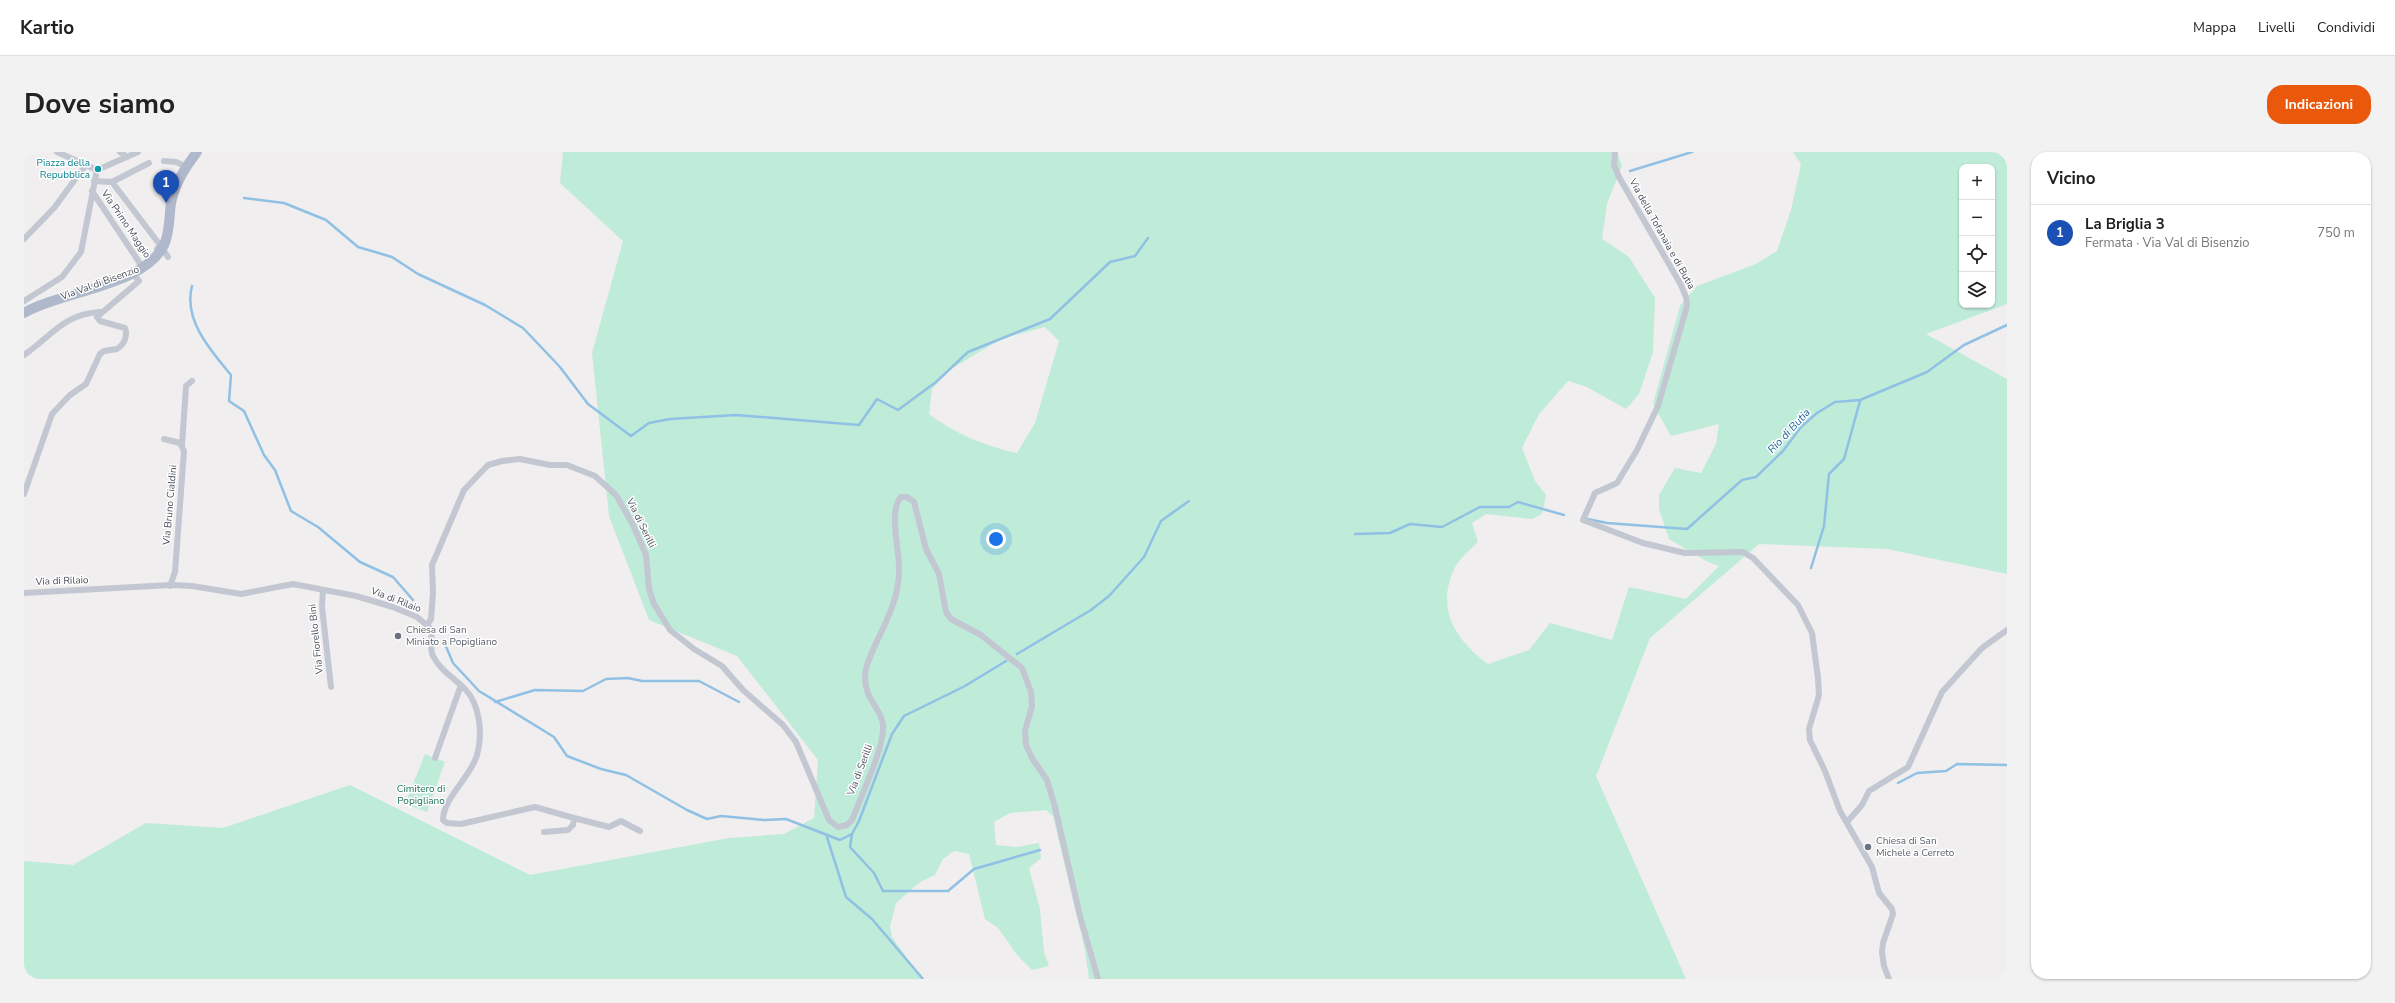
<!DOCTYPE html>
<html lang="it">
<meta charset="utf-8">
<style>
:root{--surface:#fff;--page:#f2f2f2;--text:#222;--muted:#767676;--line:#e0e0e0;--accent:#ea580c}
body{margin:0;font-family:"Nunito Sans",sans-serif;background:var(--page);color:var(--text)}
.controls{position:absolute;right:12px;top:12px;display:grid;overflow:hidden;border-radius:8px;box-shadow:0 1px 3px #0004}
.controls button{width:36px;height:36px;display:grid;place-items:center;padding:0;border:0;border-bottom:1px solid var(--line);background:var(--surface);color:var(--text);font:20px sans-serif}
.you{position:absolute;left:972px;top:387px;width:14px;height:14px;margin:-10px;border:3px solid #fff;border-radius:50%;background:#1a73e8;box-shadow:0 0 0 6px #1a73e833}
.badge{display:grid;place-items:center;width:26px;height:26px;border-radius:50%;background:var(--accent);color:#fff;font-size:13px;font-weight:700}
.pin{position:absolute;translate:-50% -33px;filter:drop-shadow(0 1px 2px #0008)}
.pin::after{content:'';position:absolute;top:21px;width:14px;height:12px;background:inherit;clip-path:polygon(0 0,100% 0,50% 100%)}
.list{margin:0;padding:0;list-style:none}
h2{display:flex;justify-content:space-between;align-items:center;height:52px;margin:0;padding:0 16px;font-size:17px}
h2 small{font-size:13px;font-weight:400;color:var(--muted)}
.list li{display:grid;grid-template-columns:26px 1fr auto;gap:12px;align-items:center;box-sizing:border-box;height:56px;padding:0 16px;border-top:1px solid var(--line)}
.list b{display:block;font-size:15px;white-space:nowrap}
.list p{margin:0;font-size:13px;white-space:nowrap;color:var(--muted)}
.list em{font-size:13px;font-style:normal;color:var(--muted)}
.icon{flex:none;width:22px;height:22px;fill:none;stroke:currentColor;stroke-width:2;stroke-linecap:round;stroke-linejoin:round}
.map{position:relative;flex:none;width:1983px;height:827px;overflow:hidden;border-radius:16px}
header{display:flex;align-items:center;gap:24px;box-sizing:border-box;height:56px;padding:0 20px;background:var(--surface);border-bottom:1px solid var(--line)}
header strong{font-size:19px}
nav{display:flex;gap:22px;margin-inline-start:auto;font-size:14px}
.intro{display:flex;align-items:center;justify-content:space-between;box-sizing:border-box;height:96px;padding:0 24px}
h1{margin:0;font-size:28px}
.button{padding:10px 18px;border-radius:16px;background:var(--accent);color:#fff;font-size:14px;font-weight:700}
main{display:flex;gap:24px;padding:0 24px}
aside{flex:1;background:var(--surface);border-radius:16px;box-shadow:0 1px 3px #0004}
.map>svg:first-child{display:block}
.green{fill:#bfebd9;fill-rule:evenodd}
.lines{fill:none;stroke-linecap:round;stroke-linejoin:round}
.stream{stroke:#90c1e4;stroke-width:2.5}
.street{stroke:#c2c7d2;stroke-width:6}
.primary{stroke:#b0b8cb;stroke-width:10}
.culture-dot{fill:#0f9aa8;stroke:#fff;stroke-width:1.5}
.worship-dot{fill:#6b7280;stroke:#fff;stroke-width:1.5}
.labels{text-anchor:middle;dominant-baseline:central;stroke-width:3;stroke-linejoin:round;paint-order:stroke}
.culture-label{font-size:10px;fill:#0d838f;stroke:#fff;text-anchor:end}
.street-label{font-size:10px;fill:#484d5a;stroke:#fff}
.worship-label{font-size:10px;fill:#5b616d;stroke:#fff;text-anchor:start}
.park-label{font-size:10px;fill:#1e755c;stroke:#fff}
.water-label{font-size:11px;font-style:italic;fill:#18649c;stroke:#fff}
</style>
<header>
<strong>Kartio</strong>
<nav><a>Mappa</a><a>Livelli</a><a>Condividi</a></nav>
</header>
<div class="intro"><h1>Dove siamo</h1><a class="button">Indicazioni</a></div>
<main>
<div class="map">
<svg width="1983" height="827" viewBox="0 0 1983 827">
<rect width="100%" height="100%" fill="#f0eeee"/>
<path class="green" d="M539 0H1593L1598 14 1583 52 1578 87 1605 105 1631 146 1629 200 1615 242 1602 257 1563 235 1544 229 1515 262 1498 296 1511 329 1522 343 1518 362 1508 367 1462 362 1448 371 1454 390C1447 397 1436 406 1431 415 1411 457 1431 487 1464 512L1505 498 1526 471 1588 488 1605 435 1662 447 1695 414 1682 409 1645 387 1635 357V343L1651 316 1677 321 1692 292 1695 272 1647 284 1629 252 1656 154 1673 134 1732 112 1753 99 1767 58 1777 12 1769 0H1983V152L1902 182 1983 227V422L1863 397 1735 392 1626 486 1572 624 1662 827H1065L1061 798 1029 664 1022 658 986 661 970 670 972 693 993 695 1015 691 1017 706 1005 716 1016 757 1020 800 1025 814 1008 818 994 804 974 776 961 767 945 702 930 699 919 707 911 723 896 730 872 751 866 775 868 785 898 827H0V709L49 713 122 671 199 676 326 633 506 723 705 686 760 682 790 666 794 608 713 504 625 468 585 364 568 201 599 89 536 31ZM1938 15H1968V153H1938ZM1021 175 1035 189 1011 271 993 301C961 294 931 282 905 262L908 237 927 217 977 187Z
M401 602 421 610 403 660 381 652Z"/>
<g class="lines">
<path class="stream" d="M1606 19 1668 0
M220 46 260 51 302 68 334 95 368 105 394 122 461 153 499 176 536 215 564 252 607 284 625 271 646 267 712 263 835 273 853 247 874 258 912 230 944 200 1026 167 1086 110 1111 104 1124 86
M168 134C159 168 187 199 207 223L205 249 220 259 240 303 251 318 267 359 294 375 336 410 369 425 389 448
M1563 367 1583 371 1663 377 1718 328 1732 325 1759 299 1777 275 1793 261 1811 250 1836 248 1903 220 1940 193 1983 173
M1331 382 1366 381 1386 372 1418 375 1456 355H1485L1494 350 1540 363
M1787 416 1800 374 1805 322 1820 307 1836 249
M420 490 429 511 455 539 530 585 543 604 577 617 602 623 663 658 683 667 697 664 740 668 762 667 816 688 828 682 835 669 868 582 880 564 941 534 982 509
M993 502 1067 458 1085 444 1120 405 1137 369 1165 349
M471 550 511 538 559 539 582 527 604 526 618 529H675L715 550
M1874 631 1893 621 1922 619 1933 612 1983 613
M828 682 826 695 850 721 859 739H924L950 717 1016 698
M803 685 822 745 848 767 899 827"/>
<path class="street" d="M33 0 73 18 114 0
M96 0 103 5
M1591 0 1590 13 1595 25 1657 133 1662 145 1663 154 1634 254 1613 298 1593 331 1571 341 1559 368 1619 391 1661 401 1719 400 1729 406 1774 453 1788 481 1794 526 1795 543 1785 577 1786 588 1801 619 1816 659 1848 715 1855 741 1868 757 1869 762 1859 791 1858 800 1860 814 1865 827
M140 9 152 10 161 14
M70 29 88 30 136 93 133 97
M88 30 125 11
M68 39 119 116
M0 87 30 56 61 14
M137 94 144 105
M0 149 38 125 57 100 73 18
M0 203C28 184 39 162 76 160
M140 287 156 291 160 299 151 420 146 434
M158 294 162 234 168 229
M0 342 28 262 46 243 62 232 76 202 80 199 93 197C100 193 104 184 101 176L76 169 73 165 115 129 109 122
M299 438 298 455 307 535
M0 441 147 433 168 434 217 442 269 432 332 444 369 455 393 465 407 477C409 485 405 496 409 504 416 518 430 526 441 537 456 552 459 583 453 603 447 625 419 646 419 668L423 671 437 672 511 655 550 666 549 673 544 678 520 680
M403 473 407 467 409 441 408 413 440 338 464 313 478 309 496 307 526 313H543L571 324 592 343 609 373 622 403 625 437 630 452 646 478 670 497 698 514 719 538 759 573 772 590 805 668 814 675 823 673 828 668C836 646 861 595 859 573 857 555 840 548 841 523 842 510 850 496 855 485 865 464 875 443 875 419 876 400 864 359 877 345H883L890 350 902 397 915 422 922 460 927 467 957 483 998 516 1007 540 1008 554 1001 579 1002 593 1008 606 1023 628 1031 655 1056 764 1074 827
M411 606 437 533
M550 666 585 675 597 669 616 679
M1823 670 1838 653 1845 639 1884 615 1918 540 1958 496 1983 478"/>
<path class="primary" d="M0 161C38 139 120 134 140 93 146 81 145 64 147 51 151 31 161 16 173 0"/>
</g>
<circle class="culture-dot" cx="74" cy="17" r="4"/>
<g class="worship-dot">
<circle cx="374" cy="484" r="4"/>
<circle cx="1844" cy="695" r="4"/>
</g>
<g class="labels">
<g class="culture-label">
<text x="66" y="11">Piazza della<tspan x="66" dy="12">Repubblica</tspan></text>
</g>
<g class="street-label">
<text transform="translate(102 72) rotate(56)">Via Primo Maggio</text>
<text transform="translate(1638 82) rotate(61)">Via della Tofanaia e di Butia</text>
<text transform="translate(76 131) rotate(-20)">Via Val di Bisenzio</text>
<text transform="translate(146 353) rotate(-85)">Via Bruno Cialdini</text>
<text transform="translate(617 371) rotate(64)">Via di Serilli</text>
<text transform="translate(38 429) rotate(-2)">Via di Rilaio</text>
<text transform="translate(372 448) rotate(21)">Via di Rilaio</text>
<text transform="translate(292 487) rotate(-96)">Via Fiorello Bini</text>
<text transform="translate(836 618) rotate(-69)">Via di Serilli</text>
</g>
<g class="worship-label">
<text x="382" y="478">Chiesa di San<tspan x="382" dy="12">Miniato a Popigliano</tspan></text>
<text x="1852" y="689">Chiesa di San<tspan x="1852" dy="12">Michele a Cerreto</tspan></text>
</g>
<g class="park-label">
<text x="397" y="637">Cimitero di<tspan x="397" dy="12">Popigliano</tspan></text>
</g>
<g class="water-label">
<text transform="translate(1765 279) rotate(-47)">Rio di Butia</text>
</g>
</g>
</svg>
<div class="controls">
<button>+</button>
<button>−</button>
<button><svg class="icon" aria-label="locate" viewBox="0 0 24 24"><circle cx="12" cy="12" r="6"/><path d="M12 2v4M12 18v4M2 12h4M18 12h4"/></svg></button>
<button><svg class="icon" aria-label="layers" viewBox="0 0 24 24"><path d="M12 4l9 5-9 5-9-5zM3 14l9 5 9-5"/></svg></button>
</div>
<div class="you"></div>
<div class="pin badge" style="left:142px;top:51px;background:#1a4fb4">1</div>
</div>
<aside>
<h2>Vicino<small></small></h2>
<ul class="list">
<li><span class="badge" style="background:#1a4fb4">1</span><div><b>La Briglia 3</b><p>Fermata · Via Val di Bisenzio</p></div><em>750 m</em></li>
</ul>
</aside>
</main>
